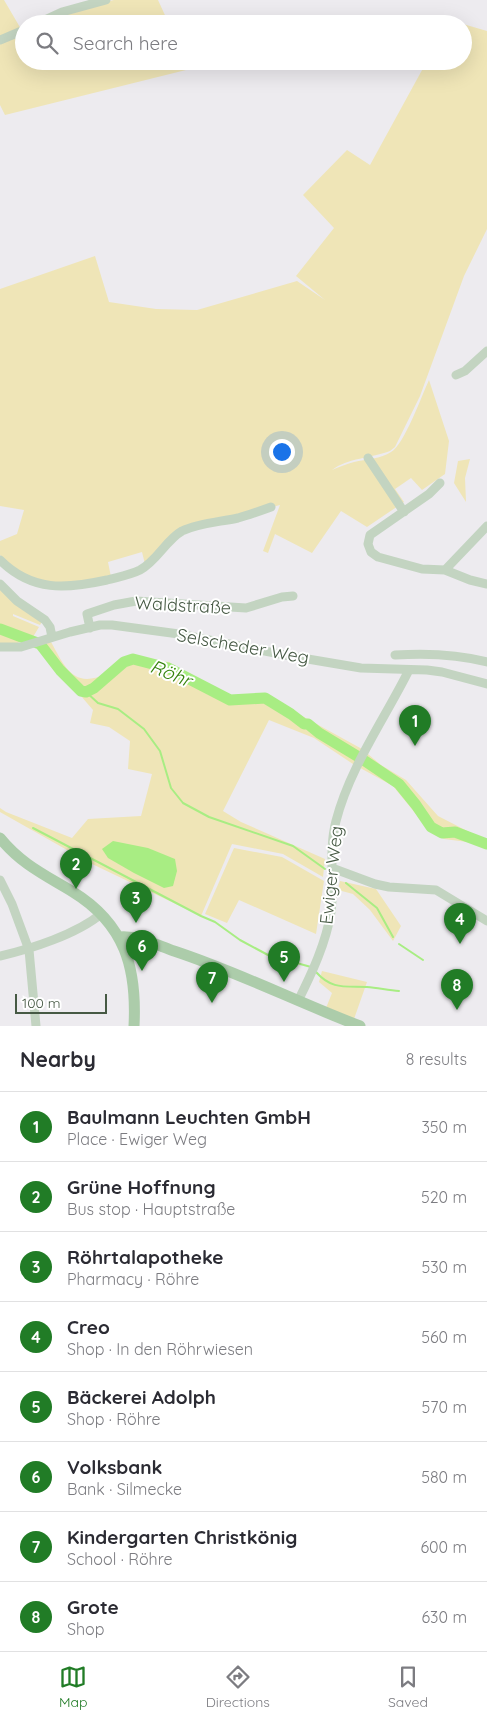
<!DOCTYPE html>
<meta charset="utf-8">
<style>
:root{--surface:#fff;--page:#f7f7f7;--text:#2b2b33;--muted:#7c7c81;--line:#e1e1e2;--accent:#217c26}
body{margin:0;font-family:Quicksand,sans-serif;background:var(--page);color:var(--text)}
.scale{position:absolute;left:15px;bottom:12px;width:92px;box-sizing:border-box;padding-left:5px;border:2px solid #465944;border-top:0;font-size:14px;line-height:18px;white-space:nowrap;color:#465944;-webkit-text-stroke:4px #fff;paint-order:stroke}
.you{position:absolute;left:281px;top:451px;width:18px;height:18px;margin:-12px;border:4px solid #fff;border-radius:50%;background:#1a73e8;box-shadow:0 0 0 8px #1a73e833}
.badge{display:grid;place-items:center;width:32px;height:32px;border-radius:50%;background:var(--accent);color:#fff;font-size:16px;font-weight:700}
.pin{position:absolute;translate:-50% -41px;filter:drop-shadow(0 1px 2px #0008)}
.pin::after{content:'';position:absolute;top:26px;width:18px;height:15px;background:inherit;clip-path:polygon(0 0,100% 0,50% 100%)}
.list{margin:0;padding:0;list-style:none}
h2{display:flex;justify-content:space-between;align-items:center;height:65px;margin:0;padding:0 20px;font-size:21px}
h2 small{font-size:16px;font-weight:400;color:var(--muted)}
.list li{display:grid;grid-template-columns:32px 1fr auto;gap:15px;align-items:center;box-sizing:border-box;height:70px;padding:0 20px;border-top:1px solid var(--line)}
.list b{display:block;font-size:19px;white-space:nowrap}
.list p{margin:0;font-size:16px;white-space:nowrap;color:var(--muted)}
.list em{font-size:16px;font-style:normal;color:var(--muted)}
.icon{flex:none;width:28px;height:28px;fill:none;stroke:currentColor;stroke-width:2;stroke-linecap:round;stroke-linejoin:round}
.map{position:relative;flex:none;width:487px;height:1026px;overflow:hidden}
.search{position:absolute;background:var(--surface);box-shadow:0 5px 20px #0002;left:15px;right:15px;top:15px;height:55px;display:flex;align-items:center;gap:12px;box-sizing:border-box;padding:0 18px;border-radius:28px;color:var(--muted);font-size:19px}
.sheet{height:625px;background:var(--surface)}
nav{display:flex;justify-content:space-around;align-items:center;box-sizing:border-box;height:70px;border-top:1px solid var(--line);background:var(--surface);font-size:14px;color:var(--muted)}
nav a{display:grid;justify-items:center;gap:2px}
nav .on{color:var(--accent)}
.map>svg:first-child{display:block}
.green{fill:#efe5b7}
.water{fill:#a8ed83}
.lines{fill:none;stroke-linecap:round;stroke-linejoin:round}
.stream{stroke:#a8ed83;stroke-width:2}
.river{stroke:#a8ed83;stroke-width:11}
.minor{stroke:#c3d4c1;stroke-width:9}
.major{stroke:#acccaa;stroke-width:11}
.labels{text-anchor:middle;dominant-baseline:central;stroke-width:4;stroke-linejoin:round;paint-order:stroke}
.street-label{font-size:18px;fill:#465944;stroke:#fff}
.water-label{font-size:19px;font-style:italic;fill:#34820b;stroke:#fff}
</style>
<div class="map">
<svg width="487" height="1026" viewBox="0 0 487 1026">
<rect width="100%" height="100%" fill="#edebef"/>
<path class="green" d="M0 0H4L21 29 0 39Z
M114 0H158L169 24H40L96 4Z
M463 24 487 31V229L464 276 420 396 395 447 390 451C372 458 347 458 332 470 339 467 346 464 354 462 366 459 381 459 391 452 404 445 422 395 429 380L449 441 445 474 422 490 411 478 395 489 404 502 367 527 341 511 312 553 275 534 268 553 263 551 280 505 182 530 145 564 142 552 108 562 111 577 70 585 28 578 7 565 0 555V541L17 534 24 510 0 506V289L95 256 109 302 156 309 197 310 297 281 325 300 296 276 334 228 303 195 347 150 370 165 427 61H463Z
M24 32V61H187L190 69 5 115 0 105V42Z
M470 459 465 478 466 502 454 483 458 461Z
M0 587 43 620 40 625 13 614V616L39 627 33 637 15 644 0 643Z
M51 642C65 667 73 689 106 674 114 671 122 663 131 661 139 659 161 662 170 662L171 667 230 696 264 695 362 749 381 765 406 780 438 816 477 836 487 839V846L483 844 444 839 429 830 393 786 353 764 314 738 269 720 223 811 241 822 325 859 323 877 283 854 232 844 201 916 90 863 0 812V808L6 812 72 838 88 819 141 816 152 774 128 769 130 741 109 727 90 723 93 710 38 646Z
M234 848 282 857 324 881 316 934 239 900 227 923 205 914Z
M340 881 376 889 401 926 393 941 370 910 353 894 338 890Z
M322 971 367 982 354 1019 326 1008 332 993 319 982Z"/>
<path class="water" d="M113 841 148 848 175 859 177 871 173 886 164 888 134 873 108 858 102 849Z"/>
<g class="lines">
<path class="stream" d="M86 692 98 703 118 709 144 729 160 751 171 788 183 803 209 817 293 846 325 869
M33 828 201 916 215 922 240 940 268 955 311 967
M346 883 377 908 393 937
M399 944 423 960
M316 972C332 990 345 986 367 987 378 988 388 990 399 991"/>
<path class="river" d="M0 629 40 644 60 670 81 691 86 692 94 688 124 662 133 659 168 668 230 700 265 698 291 714 304 724H308L319 733 357 756
M365 761 399 784 416 805 431 827 442 833 455 832 487 844"/>
<path class="minor" d="M36 24 62 12 106 0
M0 40 24 30
M456 375 465 371 487 351
M368 458 404 512
M440 483 429 494 370 535 368 544 371 552 378 557 422 569 445 570 470 580 487 584
M0 560C32 592 66 589 107 580 118 577 130 575 140 570 157 561 166 540 182 531 199 523 220 522 238 518 249 515 260 511 271 507
M445 570 487 526
M0 584 17 601 45 620 50 627 52 637
M90 628 87 614 114 605 136 601 246 608 282 597 293 596
M0 647H21L70 632 100 625H112L179 634 290 656 361 668 427 670 442 672 487 684
M395 655C426 653 457 654 487 662
M332 868 375 884 389 887 436 890 487 921
M0 880 12 904 29 950 36 1026
M0 956C31 949 77 934 101 914
M298 1001C312 973 326 943 331 912 335 882 328 851 336 821 350 767 384 720 409 670"/>
<path class="major" d="M0 838C21 864 45 875 73 892 125 924 137 968 134 1026
M119 937C138 935 157 945 174 951 238 972 297 1002 360 1026"/>
</g>
<g class="labels">
<g class="street-label">
<text transform="translate(183 605) rotate(3)">Waldstraße</text>
<text transform="translate(243 646) rotate(10)">Selscheder Weg</text>
<text transform="translate(331 875) rotate(-84)">Ewiger Weg</text>
</g>
<g class="water-label">
<text transform="translate(171 673) rotate(22)">Röhr</text>
</g>
</g>
</svg>
<div class="scale">100 m</div>
<div class="you"></div>
<div class="pin badge" style="left:415px;top:746px">1</div>
<div class="pin badge" style="left:76px;top:889px">2</div>
<div class="pin badge" style="left:136px;top:923px">3</div>
<div class="pin badge" style="left:460px;top:944px">4</div>
<div class="pin badge" style="left:284px;top:982px">5</div>
<div class="pin badge" style="left:142px;top:971px">6</div>
<div class="pin badge" style="left:212px;top:1003px">7</div>
<div class="pin badge" style="left:457px;top:1010px">8</div>
<div class="search"><svg class="icon" aria-label="search" viewBox="0 0 24 24"><circle cx="10" cy="10" r="6"/><path d="M15 15l6 6"/></svg>Search here</div>
</div>
<section class="sheet">
<h2>Nearby<small>8 results</small></h2>
<ul class="list">
<li><span class="badge">1</span><div><b>Baulmann Leuchten GmbH</b><p>Place · Ewiger Weg</p></div><em>350 m</em></li>
<li><span class="badge">2</span><div><b>Grüne Hoffnung</b><p>Bus stop · Hauptstraße</p></div><em>520 m</em></li>
<li><span class="badge">3</span><div><b>Röhrtalapotheke</b><p>Pharmacy · Röhre</p></div><em>530 m</em></li>
<li><span class="badge">4</span><div><b>Creo</b><p>Shop · In den Röhrwiesen</p></div><em>560 m</em></li>
<li><span class="badge">5</span><div><b>Bäckerei Adolph</b><p>Shop · Röhre</p></div><em>570 m</em></li>
<li><span class="badge">6</span><div><b>Volksbank</b><p>Bank · Silmecke</p></div><em>580 m</em></li>
<li><span class="badge">7</span><div><b>Kindergarten Christkönig</b><p>School · Röhre</p></div><em>600 m</em></li>
<li><span class="badge">8</span><div><b>Grote</b><p>Shop</p></div><em>630 m</em></li>
</ul>
</section>
<nav>
<a class="on"><svg class="icon" aria-label="map" viewBox="0 0 24 24"><path d="M3 6l6-2 6 2 6-2v14l-6 2-6-2-6 2zM9 4v14M15 6v14"/></svg>Map</a>
<a><svg class="icon" aria-label="directions" viewBox="0 0 24 24"><path d="M12 3l9 9-9 9-9-9zM9 14v-3h6M13 9l2 2-2 2"/></svg>Directions</a>
<a><svg class="icon" aria-label="saved" viewBox="0 0 24 24"><path d="M7 4h10v16l-5-4-5 4z"/></svg>Saved</a>
</nav>
